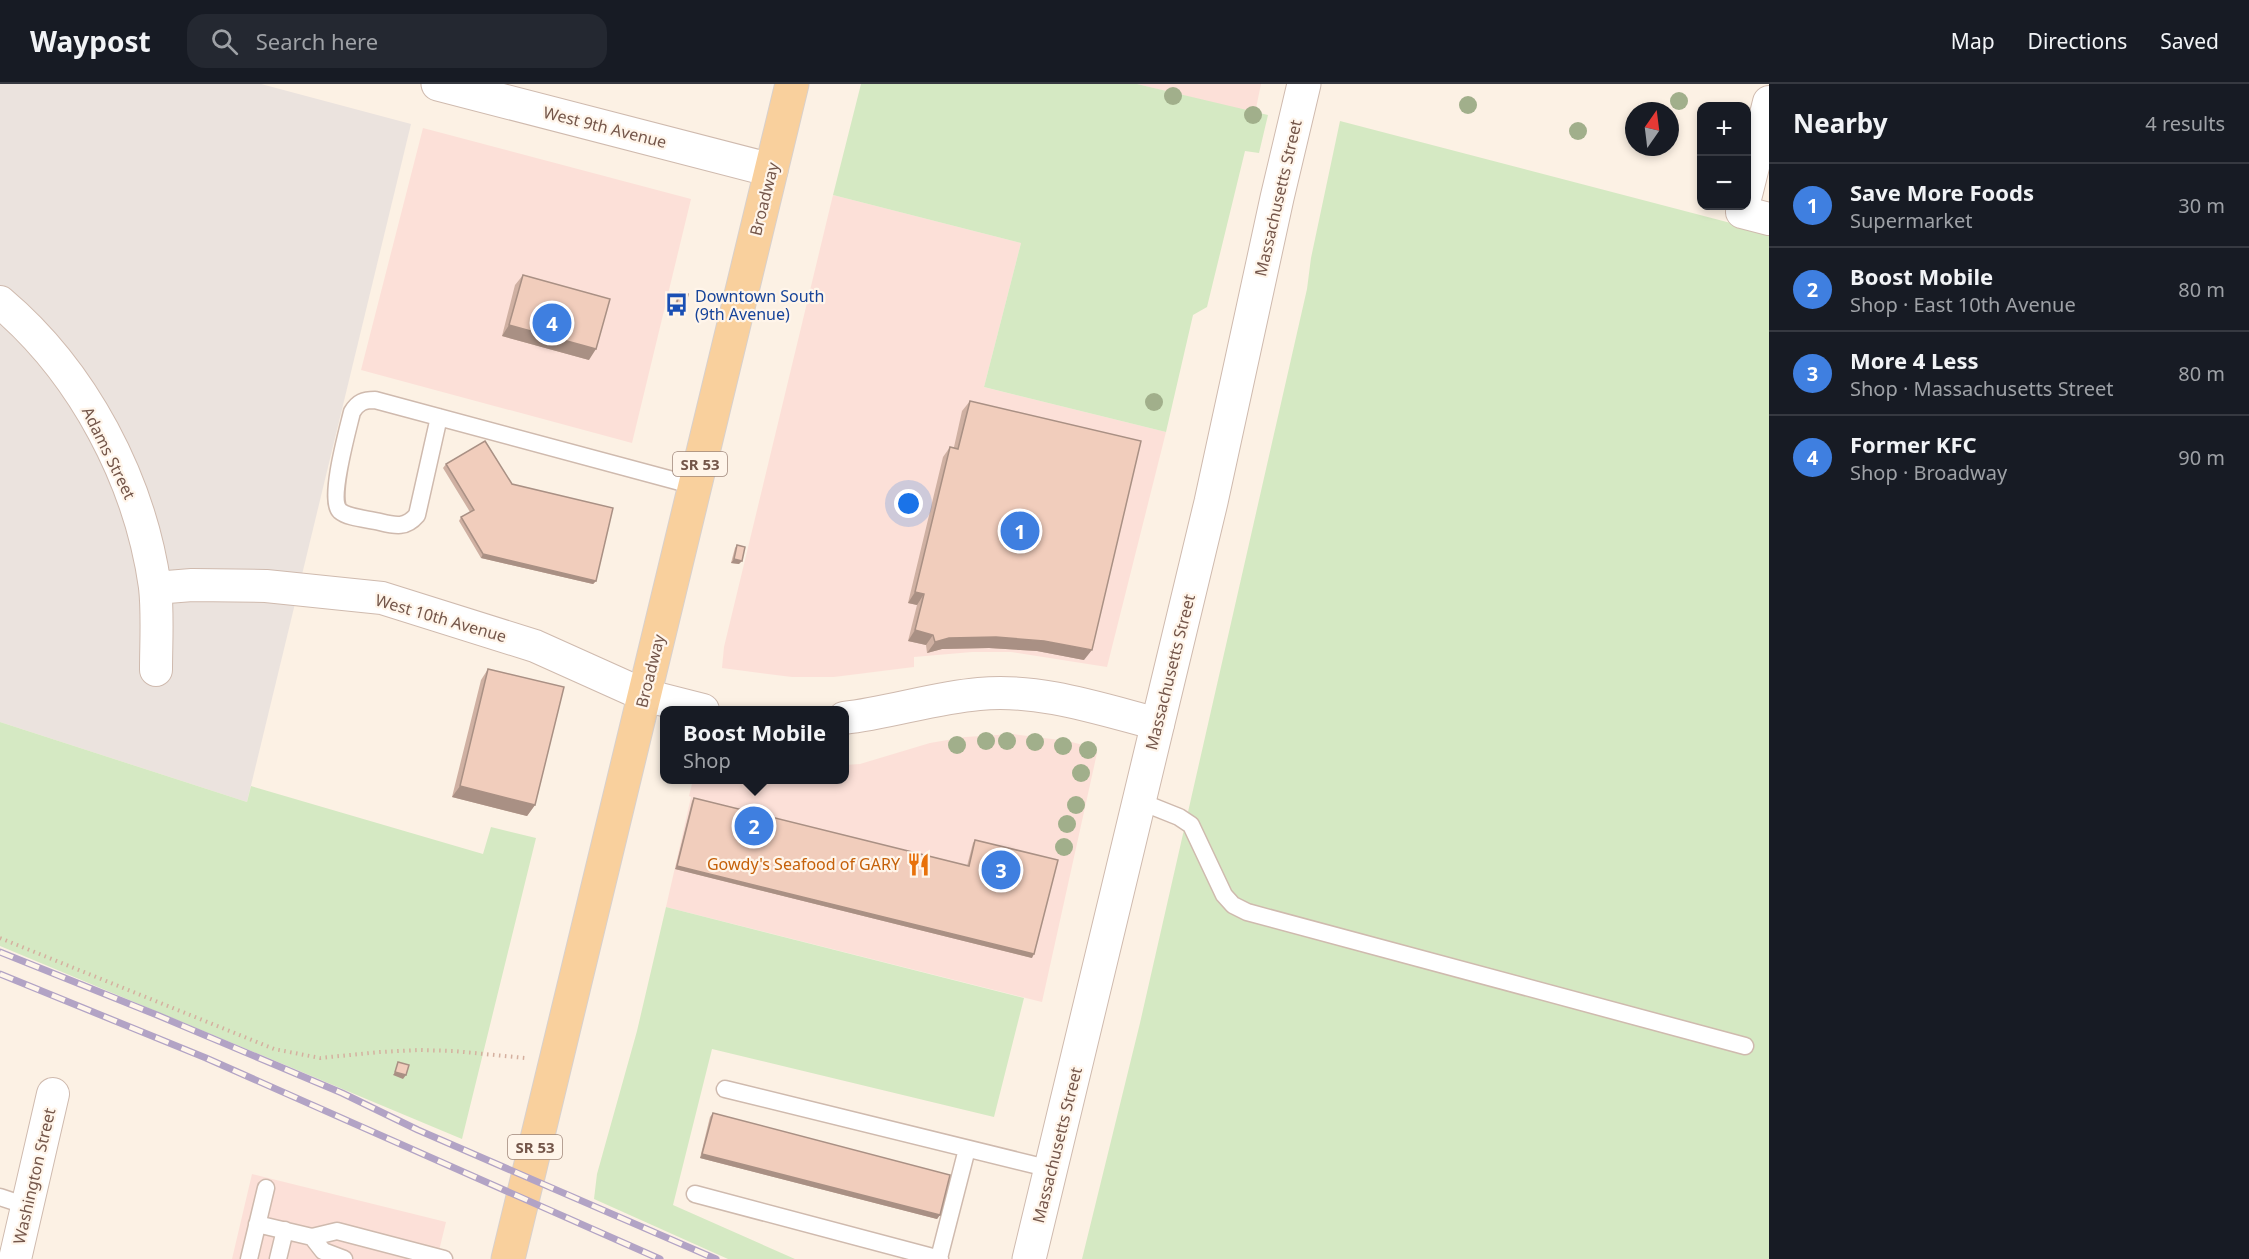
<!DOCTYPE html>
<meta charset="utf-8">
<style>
:root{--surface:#171b24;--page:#242831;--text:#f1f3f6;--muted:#9ea1a6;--line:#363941;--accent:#8c9099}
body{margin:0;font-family:"Noto Sans",sans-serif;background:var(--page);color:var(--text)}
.controls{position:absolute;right:18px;top:18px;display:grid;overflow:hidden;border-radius:12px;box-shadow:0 3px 9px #0003}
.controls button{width:54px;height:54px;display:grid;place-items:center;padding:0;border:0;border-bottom:2px solid var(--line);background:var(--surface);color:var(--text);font:30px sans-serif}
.compass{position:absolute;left:1625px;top:18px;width:54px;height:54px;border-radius:50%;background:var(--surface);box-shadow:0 3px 9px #0003;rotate:14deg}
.you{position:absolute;left:909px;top:420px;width:21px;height:21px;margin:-15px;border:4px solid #fff;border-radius:50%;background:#1a73e8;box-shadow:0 0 0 9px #1a73e833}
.badge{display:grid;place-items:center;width:39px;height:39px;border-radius:50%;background:var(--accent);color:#fff;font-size:20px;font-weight:700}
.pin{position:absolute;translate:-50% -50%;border:3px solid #fff;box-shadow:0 2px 6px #0006}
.popup{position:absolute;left:660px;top:622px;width:189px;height:78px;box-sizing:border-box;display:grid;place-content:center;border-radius:12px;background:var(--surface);filter:drop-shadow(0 2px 4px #0005);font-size:20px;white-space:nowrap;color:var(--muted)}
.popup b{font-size:22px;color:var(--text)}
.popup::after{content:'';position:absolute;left:50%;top:100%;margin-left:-12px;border:12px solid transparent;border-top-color:var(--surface)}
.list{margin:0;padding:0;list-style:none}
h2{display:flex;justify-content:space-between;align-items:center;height:78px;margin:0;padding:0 24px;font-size:26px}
h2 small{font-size:20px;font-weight:400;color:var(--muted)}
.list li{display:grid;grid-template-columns:39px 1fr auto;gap:18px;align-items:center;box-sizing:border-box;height:84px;padding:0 24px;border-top:2px solid var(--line)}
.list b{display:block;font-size:22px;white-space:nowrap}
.list p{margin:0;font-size:20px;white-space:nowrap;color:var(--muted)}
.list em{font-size:20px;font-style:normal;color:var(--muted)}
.icon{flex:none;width:33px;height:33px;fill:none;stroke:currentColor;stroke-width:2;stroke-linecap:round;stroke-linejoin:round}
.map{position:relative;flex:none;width:1769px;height:1175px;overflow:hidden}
header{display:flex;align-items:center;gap:36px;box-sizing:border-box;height:84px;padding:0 30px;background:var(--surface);border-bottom:2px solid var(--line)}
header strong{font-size:28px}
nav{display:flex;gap:33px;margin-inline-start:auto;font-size:21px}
.search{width:420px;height:54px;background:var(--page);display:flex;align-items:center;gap:15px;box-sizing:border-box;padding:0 21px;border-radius:18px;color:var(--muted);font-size:22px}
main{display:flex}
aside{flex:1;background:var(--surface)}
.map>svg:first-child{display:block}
.commercial{fill:#fce0d8}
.industrial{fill:#ebe3de}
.green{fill:#d5e9c3}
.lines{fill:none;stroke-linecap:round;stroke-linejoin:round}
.service-casing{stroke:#cfbaae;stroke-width:19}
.minor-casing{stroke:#cfbaae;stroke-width:34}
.tertiary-casing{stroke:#cfbaae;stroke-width:35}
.primary-casing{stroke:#d8d0cc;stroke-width:35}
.path{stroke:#d5b09f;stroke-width:4;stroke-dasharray:1.5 4.5;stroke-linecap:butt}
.service{stroke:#fff;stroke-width:16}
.minor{stroke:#fff;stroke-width:32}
.tertiary{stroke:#fff;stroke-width:33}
.primary{stroke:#f9d09d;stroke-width:33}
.rail-casing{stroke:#b2a3c5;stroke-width:7}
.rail{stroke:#fff5ea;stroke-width:4.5;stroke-dasharray:14;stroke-linecap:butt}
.tree{fill:#a1af8b}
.wall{fill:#cfb0a2}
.shaded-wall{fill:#a99084}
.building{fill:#f1cdbc;stroke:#a99084;stroke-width:1.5}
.labels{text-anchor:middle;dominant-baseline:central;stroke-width:4.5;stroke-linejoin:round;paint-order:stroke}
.shield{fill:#fff5ea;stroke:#9e867a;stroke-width:1.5}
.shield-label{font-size:15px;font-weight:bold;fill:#74564a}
.street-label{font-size:16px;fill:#74564a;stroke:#fff5ea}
.transit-label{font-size:16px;fill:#164399;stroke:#fff5ea;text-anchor:start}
.food-label{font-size:16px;fill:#c56008;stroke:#fff5ea;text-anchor:end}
</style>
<header>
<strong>Waypost</strong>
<div class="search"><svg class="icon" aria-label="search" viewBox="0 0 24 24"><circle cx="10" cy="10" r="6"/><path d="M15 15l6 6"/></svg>Search here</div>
<nav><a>Map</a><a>Directions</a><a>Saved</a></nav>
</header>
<main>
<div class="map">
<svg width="1769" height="1175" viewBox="0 0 1769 1175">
<rect width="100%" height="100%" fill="#fcf1e4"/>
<path class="commercial" d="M1137 0H1261L1255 29Z
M423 44 691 115 632 359 361 286Z
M833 111 1021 159 984 303 1166 348 1107 583 1011 568H972L914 573V583L834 593H792L722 584 724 563Z
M1013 650 1068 657 1094 664 1097 669 1042 918 666 823 691 713 689 712 693 696H844V681L860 680 930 659 965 653Z
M252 1090 446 1138 437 1175H232Z"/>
<path class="industrial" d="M0 0H261L411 40 247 718 0 638Z"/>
<path class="green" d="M861 0H1137L1268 31 1259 69 1245 67 1207 223 1193 231 1166 348 984 303 1021 159 833 111Z
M1340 37 1769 149V1175H1082L1140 939 1307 205 1311 174Z
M0 638 247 718 251 702 483 770 491 743 536 754 462 1055 0 862Z
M666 823 1024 914 994 1033 712 965 673 1121 795 1175H728L594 1115 597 1090 637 947Z"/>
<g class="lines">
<defs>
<path id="service" d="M439 333 417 431C406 444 396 442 380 438 369 435 348 434 340 427 328 416 348 345 352 328 358 318 364 316 375 316 482 345 589 373 695 402
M1139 717 1179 733 1191 741 1224 811 1233 821 1247 828 1745 962
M725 1005 1051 1085
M695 1110 940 1175
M0 1113 27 1122
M257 1140 312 1153 337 1147 444 1175
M312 1153 323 1167 344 1175
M939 1174 967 1065
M249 1175 266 1104
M278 1175 285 1146"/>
<path id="minor" d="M1746 111 1769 18
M1744 122 1742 128 1769 135
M0 218C83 288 140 396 155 503 158 530 156 559 156 586
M155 504 192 501 266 502 382 514 535 562 644 611 703 626
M844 634C889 629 933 614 979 610 1039 604 1100 625 1158 640
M15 1175 53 1010"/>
<path id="tertiary" d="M438 0 771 86
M1029 1175 1211 418 1277 114 1304 0"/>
<path id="primary" d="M508 1175 792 0"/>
</defs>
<use href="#service" class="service-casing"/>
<use href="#minor" class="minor-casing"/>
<use href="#tertiary" class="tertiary-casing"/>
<use href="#primary" class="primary-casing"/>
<path class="path" d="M0 854 274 965 320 974 380 968 419 966 454 967 525 974"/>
<use href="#service" class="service"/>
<use href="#minor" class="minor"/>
<use href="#tertiary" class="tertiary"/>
<use href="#primary" class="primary"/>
<defs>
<path id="rail" d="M0 868 157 931 342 1009 418 1046 716 1175
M0 890 206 974 660 1175"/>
</defs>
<use href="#rail" class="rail-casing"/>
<use href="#rail" class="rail"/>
</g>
<g class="tree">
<circle cx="1173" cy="12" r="9"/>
<circle cx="1679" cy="17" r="9"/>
<circle cx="1468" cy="21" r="9"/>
<circle cx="1253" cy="31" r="9"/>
<circle cx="1578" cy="47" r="9"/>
<circle cx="1154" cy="318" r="9"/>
<circle cx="986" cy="657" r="9"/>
<circle cx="1007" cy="657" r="9"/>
<circle cx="1035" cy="658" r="9"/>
<circle cx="957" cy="661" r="9"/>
<circle cx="1063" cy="662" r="9"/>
<circle cx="1088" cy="666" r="9"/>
<circle cx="1081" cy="689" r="9"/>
<circle cx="1076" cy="721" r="9"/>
<circle cx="1067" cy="740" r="9"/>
<circle cx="1064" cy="763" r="9"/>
</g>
<path class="wall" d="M523 191 589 276 502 252 515 201Z
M680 208 685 224 682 228 674 226 677 212Z
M970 317 1084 576 1037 567 989 564 942 565 927 569 926 561 908 557 917 521 908 519 943 373 950 363H954L962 327Z
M446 380 512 400 596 497 593 500 481 474 459 437 461 433 470 428 443 384Z
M737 461 739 480 731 479 735 464Z
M488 585 535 721 527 732 452 713 481 596Z
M694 714 967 782 973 759 975 756 1032 874 675 785 692 717Z
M713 1029 940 1131 937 1135 700 1074 710 1033Z"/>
<path class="shaded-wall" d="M676 222 685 224 682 228 674 226Z
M509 241 596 265 589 276 502 252Z
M483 470 596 497 593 500 481 474Z
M734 475 742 477 739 480 731 479Z
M915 508 924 510 917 521 908 519Z
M915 546 933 551 926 561 908 557Z
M996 553 1044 557 1092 566 1084 576 1037 567 989 564 942 565 927 569 935 558 949 554Z
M460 702 535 721 527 732 452 713Z
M677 782 1034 870 1032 874 675 785Z
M395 988 406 991 403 995 393 991Z
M702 1070 940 1131 937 1135 700 1074Z"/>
<path class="building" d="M523 191 610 215 596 265 509 241Z
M680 208 688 210 685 224 676 222Z
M970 317 1141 357 1092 566 1044 557 996 553 949 554 935 558 933 551 915 546 924 510 915 508 950 363 958 365Z
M485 357 512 400 613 424 596 497 483 470 461 433 474 426 446 380Z
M737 461 745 463 742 477 734 475Z
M488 585 564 603 535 721 460 702Z
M694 714 969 782 975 756 1058 776 1034 870 677 782Z
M398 978 409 981 406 991 395 988Z
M713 1029 950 1091 940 1131 702 1070Z"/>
<defs>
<symbol id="bus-bare" viewBox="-9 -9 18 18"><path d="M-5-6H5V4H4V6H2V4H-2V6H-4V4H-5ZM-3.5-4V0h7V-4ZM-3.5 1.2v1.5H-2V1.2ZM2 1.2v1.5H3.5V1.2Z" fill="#1a4fb4" stroke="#fff5ea" stroke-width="2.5" paint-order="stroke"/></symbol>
<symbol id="restaurant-bare" viewBox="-9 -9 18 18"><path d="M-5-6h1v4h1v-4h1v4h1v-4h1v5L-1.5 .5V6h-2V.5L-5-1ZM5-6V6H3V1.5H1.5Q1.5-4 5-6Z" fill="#e8710a" stroke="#fff5ea" stroke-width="2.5" paint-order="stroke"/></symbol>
</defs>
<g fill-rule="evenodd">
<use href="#bus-bare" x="660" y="204" width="33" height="33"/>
<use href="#restaurant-bare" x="902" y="764" width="33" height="33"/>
</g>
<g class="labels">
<g class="shield">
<rect x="673" y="368" width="54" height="24" rx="4.5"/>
<rect x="508" y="1051" width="54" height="24" rx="4.5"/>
</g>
<g class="shield-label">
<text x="700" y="380">SR 53</text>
<text x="535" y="1063">SR 53</text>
</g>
<g class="street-label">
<text transform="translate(605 43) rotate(14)">West 9th Avenue</text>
<text transform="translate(1278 114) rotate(-77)">Massachusetts Street</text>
<text transform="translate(764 115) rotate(-76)">Broadway</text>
<text transform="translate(109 369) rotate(64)">Adams Street</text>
<text transform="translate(441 534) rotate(16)">West 10th Avenue</text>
<text transform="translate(650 587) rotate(-76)">Broadway</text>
<text transform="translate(1170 588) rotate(-76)">Massachusetts Street</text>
<text transform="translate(1057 1061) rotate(-76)">Massachusetts Street</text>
<text transform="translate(34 1092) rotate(-77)">Washington Street</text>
</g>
<g class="transit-label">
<text x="695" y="212">Downtown South<tspan x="695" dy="18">(9th Avenue)</tspan></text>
</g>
<g class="food-label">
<text x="900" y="780">Gowdy's Seafood of GARY</text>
</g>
</g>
</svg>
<div class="controls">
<button>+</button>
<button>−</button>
</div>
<svg class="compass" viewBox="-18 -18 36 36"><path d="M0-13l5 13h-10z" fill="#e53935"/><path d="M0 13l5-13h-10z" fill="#9ea1a6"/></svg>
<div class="you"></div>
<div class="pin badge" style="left:1020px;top:447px;background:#3f7fe0">1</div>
<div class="pin badge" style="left:754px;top:742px;background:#3f7fe0">2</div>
<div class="popup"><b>Boost Mobile</b>Shop</div>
<div class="pin badge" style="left:1001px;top:786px;background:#3f7fe0">3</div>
<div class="pin badge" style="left:552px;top:239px;background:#3f7fe0">4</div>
</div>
<aside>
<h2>Nearby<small>4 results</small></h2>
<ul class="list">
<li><span class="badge" style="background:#3f7fe0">1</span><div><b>Save More Foods</b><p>Supermarket</p></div><em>30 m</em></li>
<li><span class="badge" style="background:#3f7fe0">2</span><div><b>Boost Mobile</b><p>Shop · East 10th Avenue</p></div><em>80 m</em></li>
<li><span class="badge" style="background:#3f7fe0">3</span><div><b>More 4 Less</b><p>Shop · Massachusetts Street</p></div><em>80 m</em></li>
<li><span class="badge" style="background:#3f7fe0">4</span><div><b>Former KFC</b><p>Shop · Broadway</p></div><em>90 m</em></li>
</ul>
</aside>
</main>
